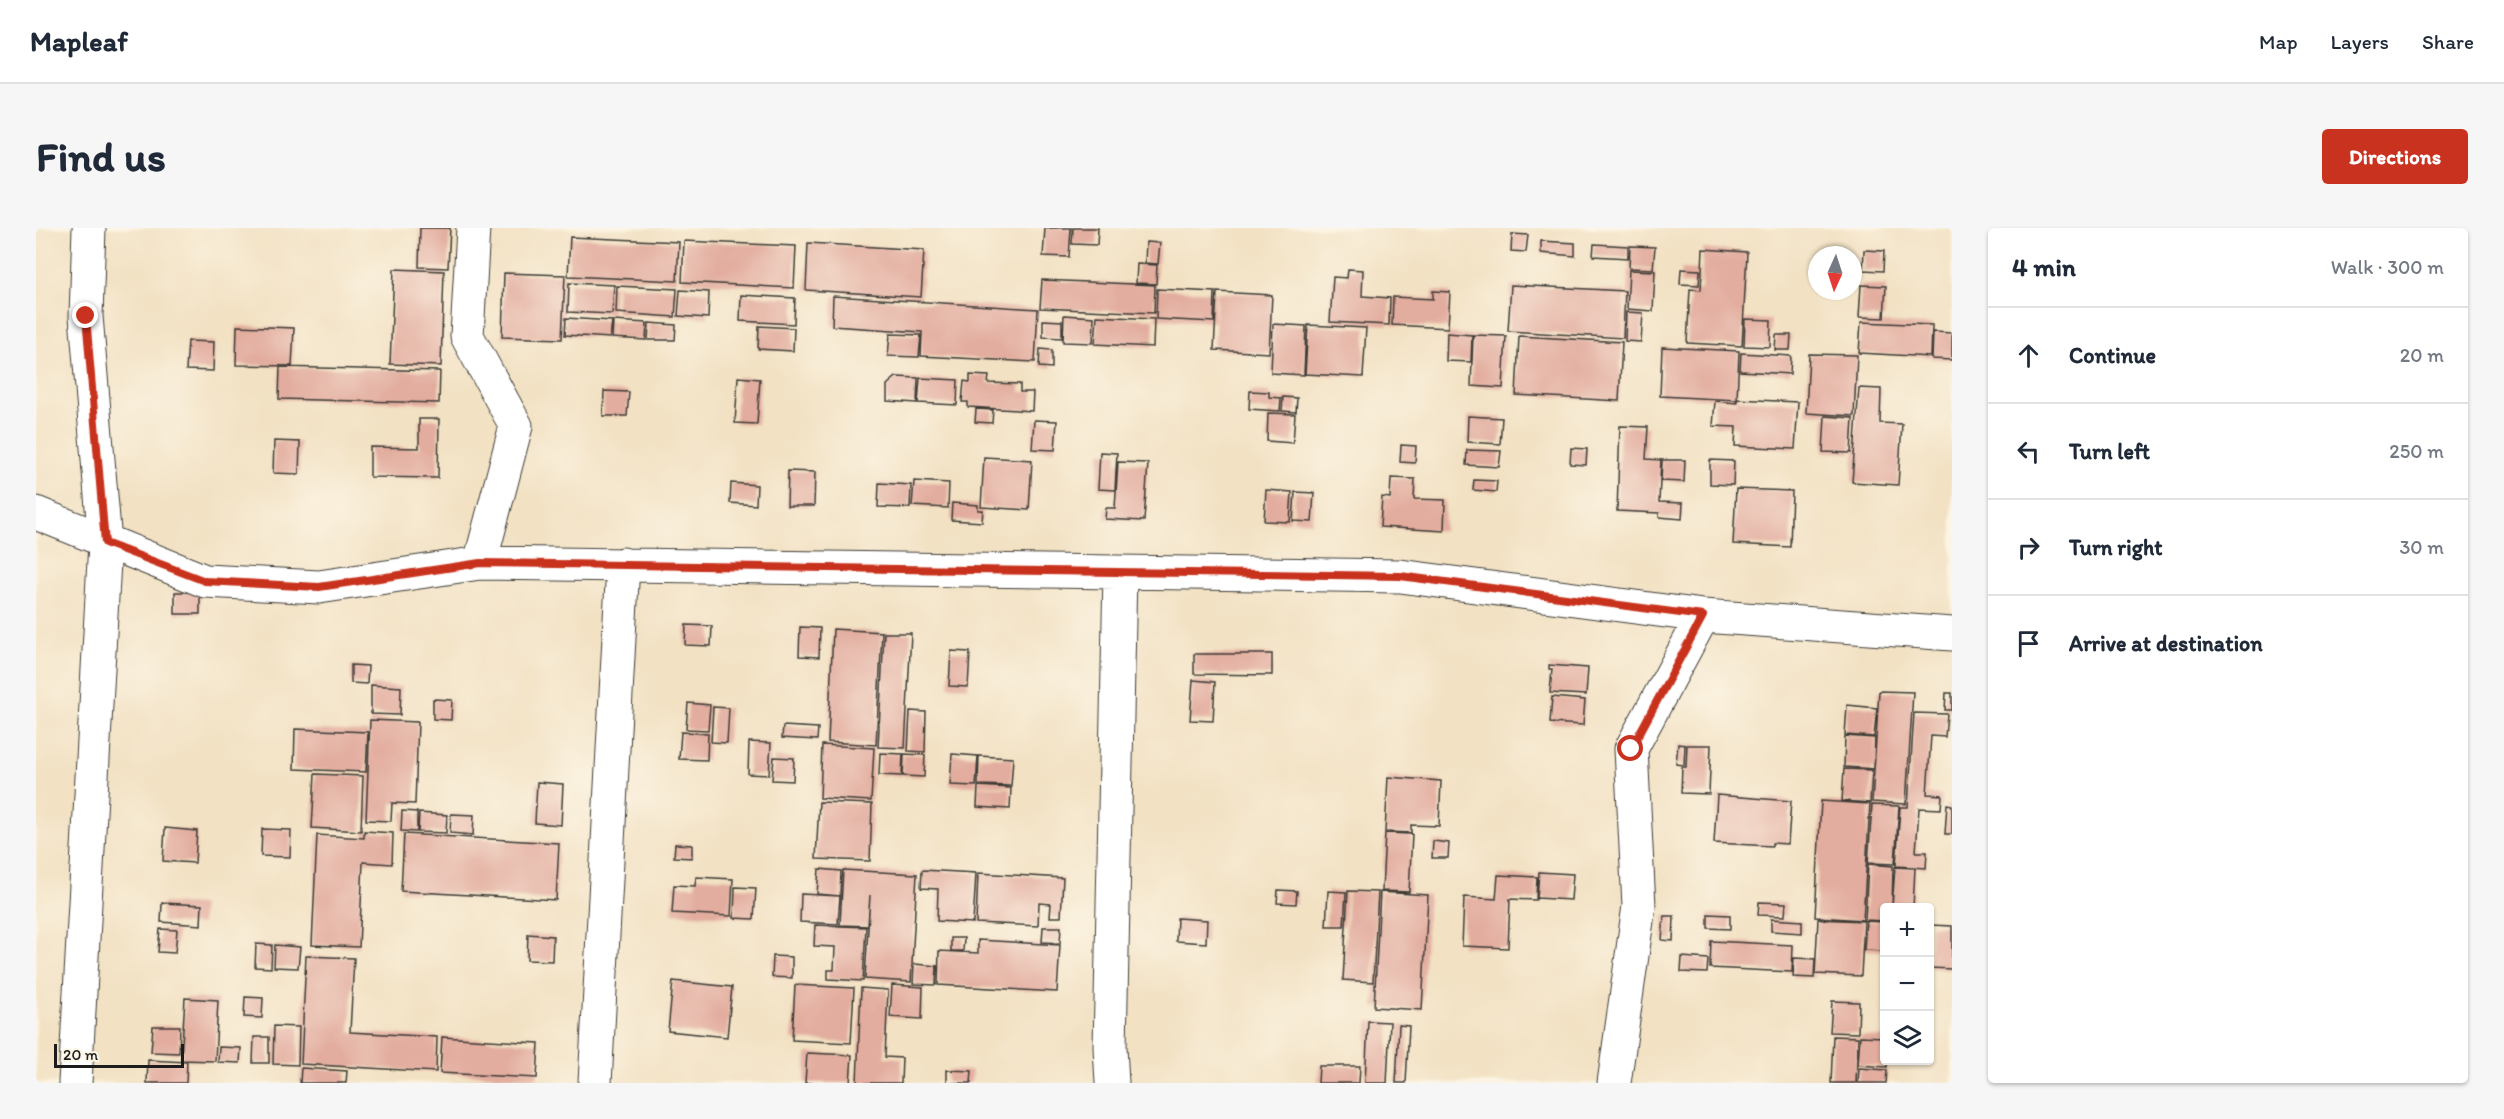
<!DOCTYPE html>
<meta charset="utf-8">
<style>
:root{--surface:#fff;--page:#f6f6f7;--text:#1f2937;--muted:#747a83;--line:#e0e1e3;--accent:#c8321e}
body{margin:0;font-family:Itim,sans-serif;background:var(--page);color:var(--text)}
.controls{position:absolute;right:18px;bottom:18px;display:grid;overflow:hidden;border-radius:6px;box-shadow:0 2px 4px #0004}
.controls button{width:54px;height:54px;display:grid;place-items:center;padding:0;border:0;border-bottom:2px solid var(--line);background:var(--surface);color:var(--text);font:30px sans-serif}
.compass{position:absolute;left:1772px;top:18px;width:54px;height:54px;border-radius:50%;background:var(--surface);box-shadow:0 2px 4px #0004;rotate:183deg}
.scale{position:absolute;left:18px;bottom:15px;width:130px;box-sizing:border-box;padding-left:6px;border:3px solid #1c1c1c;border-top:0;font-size:16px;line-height:21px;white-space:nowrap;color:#1c1c1c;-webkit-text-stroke:4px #fcf5e5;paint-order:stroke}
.stop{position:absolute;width:18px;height:18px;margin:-14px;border:4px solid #c8321e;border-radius:50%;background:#fff}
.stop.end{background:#c8321e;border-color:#fff;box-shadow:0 2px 6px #0008}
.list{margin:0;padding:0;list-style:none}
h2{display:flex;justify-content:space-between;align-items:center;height:78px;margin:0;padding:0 24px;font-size:26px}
h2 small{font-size:20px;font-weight:400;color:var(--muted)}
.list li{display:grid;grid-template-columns:39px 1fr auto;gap:18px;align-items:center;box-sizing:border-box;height:96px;padding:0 24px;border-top:2px solid var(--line)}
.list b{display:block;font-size:22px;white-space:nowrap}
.list em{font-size:20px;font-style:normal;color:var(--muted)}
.icon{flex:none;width:33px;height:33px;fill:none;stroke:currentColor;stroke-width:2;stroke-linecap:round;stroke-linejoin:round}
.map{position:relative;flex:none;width:1916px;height:855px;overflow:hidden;border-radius:6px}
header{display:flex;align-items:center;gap:36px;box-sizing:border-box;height:84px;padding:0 30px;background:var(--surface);border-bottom:2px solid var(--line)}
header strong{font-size:28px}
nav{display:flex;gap:33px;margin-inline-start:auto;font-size:21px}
.intro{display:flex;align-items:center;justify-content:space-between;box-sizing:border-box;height:144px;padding:0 36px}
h1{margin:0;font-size:42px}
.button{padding:15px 27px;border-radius:6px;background:var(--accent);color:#fff;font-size:21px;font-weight:700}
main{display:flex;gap:36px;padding:0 36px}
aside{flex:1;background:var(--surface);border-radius:6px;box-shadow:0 2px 4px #0004}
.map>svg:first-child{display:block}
.building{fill:#e2ac9e}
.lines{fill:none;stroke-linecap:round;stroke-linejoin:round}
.minor-casing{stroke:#3c3a35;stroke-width:35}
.minor{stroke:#fff;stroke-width:33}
.route{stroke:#c8321e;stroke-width:8}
</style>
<header>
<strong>Mapleaf</strong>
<nav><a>Map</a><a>Layers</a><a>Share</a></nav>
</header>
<div class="intro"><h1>Find us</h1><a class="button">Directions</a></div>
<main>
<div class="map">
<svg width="1916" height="855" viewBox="0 0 1916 855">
<rect width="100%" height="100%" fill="#fcf5e5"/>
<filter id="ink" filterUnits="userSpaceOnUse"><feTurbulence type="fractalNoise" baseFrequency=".0167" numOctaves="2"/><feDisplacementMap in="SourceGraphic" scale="12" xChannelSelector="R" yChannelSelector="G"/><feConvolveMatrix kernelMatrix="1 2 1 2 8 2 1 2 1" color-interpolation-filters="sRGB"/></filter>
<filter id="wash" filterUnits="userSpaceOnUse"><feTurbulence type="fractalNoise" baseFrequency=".008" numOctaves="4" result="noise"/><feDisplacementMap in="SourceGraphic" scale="24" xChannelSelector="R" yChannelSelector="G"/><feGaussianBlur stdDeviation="1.35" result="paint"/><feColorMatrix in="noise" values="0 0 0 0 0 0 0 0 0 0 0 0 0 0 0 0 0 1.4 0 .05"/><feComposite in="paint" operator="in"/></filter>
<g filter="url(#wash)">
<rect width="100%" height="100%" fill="#f2e1c3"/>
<g id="blocks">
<path class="building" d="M384 0H414L412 40 383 39Z
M1009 0H1035L1033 29 1007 28Z
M1037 0H1062L1061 17 1036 16Z
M1476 6 1492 7 1490 24 1475 23Z
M534 9 643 14 641 53 532 48Z
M648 13 760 18 758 60 646 54Z
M1505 13 1539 15V28L1505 25Z
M1110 14 1124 15 1122 36 1109 35Z
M772 15 888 22 885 69 770 62Z
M1558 16 1592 18V30L1557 28Z
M1594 18 1619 19 1617 41 1593 40Z
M1667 21 1711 24 1706 118 1651 115 1654 61 1665 62Z
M1828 22 1848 23 1847 43 1827 42Z
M1101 36 1121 37 1120 56 1100 55Z
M358 41 408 43 405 138 354 136Z
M1312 41 1327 42 1326 68 1354 70 1353 97 1294 94 1297 49 1311 50Z
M1645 41 1664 42 1663 57 1644 56Z
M1593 42 1619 43 1617 83 1591 81Z
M468 45 529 47 526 111 466 109Z
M1006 52 1119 57 1118 85 1004 80Z
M533 55 578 57 576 86 532 84Z
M1475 57 1589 63 1587 110 1472 103Z
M1825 57 1850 58 1848 90 1823 89Z
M581 58 641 61 639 89 580 85Z
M1121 61 1179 64 1178 94 1120 91Z
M644 62 673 64 672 90 642 88Z
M1397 63 1414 64 1412 100 1356 97 1357 69 1397 71Z
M1181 64 1236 67 1233 125 1178 122Z
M705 67 759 70 758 96 704 93Z
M797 68 1002 81 999 134 885 128 886 104 796 98Z
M1590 84 1607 85 1605 114 1589 113Z
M1028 87 1058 89 1057 115 1027 114Z
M1061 88 1118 91 1117 119 1059 116Z
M530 90 576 93 574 110 529 107Z
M1709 91 1735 92 1734 119 1708 118Z
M1007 92 1026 93V110L1007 109Z
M577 93 611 95 610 112 576 110Z
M1825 94 1896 97 1895 129 1823 125Z
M613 95 640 97 639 112H612Z
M1237 96 1270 98 1268 147 1235 145Z
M1272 97 1330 100 1327 149 1269 146Z
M201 98 258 100 256 138 200 137Z
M723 98 758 100 757 123 722 121Z
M1897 104 1916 105V132L1896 131Z
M1411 105 1436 107 1435 134 1410 133Z
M854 106 885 107 883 129 852 128Z
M1437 107 1470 108 1467 160 1435 158Z
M1740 107H1755L1754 122H1739Z
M1483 108 1586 114 1583 173 1480 167Z
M152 113 178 114 177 143 150 142Z
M1626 119 1703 123 1701 172 1624 168Z
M1004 121 1016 122V140L1003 139Z
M1705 125 1755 128 1754 146 1704 143Z
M1773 126 1821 127 1818 188 1770 185Z
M244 139 404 143 403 175 243 171Z
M934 147 953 148 952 155 984 156V164H997L996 183 932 179V174H926L928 153 934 154Z
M702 149 724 151 721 196 699 195Z
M860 149 882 150 881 175 851 173V157Z
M884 150 922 152 921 177 882 175Z
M1823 160 1845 161 1844 195 1866 196 1862 257 1816 254Z
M568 163 593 164 591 188H567Z
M1214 163 1233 164V169L1245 170 1244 183 1213 181Z
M1247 169 1261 170 1260 184 1246 183Z
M1701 171 1762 174 1759 221 1699 218 1700 199 1677 198 1679 173 1701 175Z
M940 181 957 182 956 195 939 194Z
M1232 185 1259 186 1257 215 1231 213Z
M1432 188 1466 190 1464 216 1431 214Z
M1789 188 1817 190 1815 225 1787 224Z
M383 191H403L402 250 334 249V219L383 220Z
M998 192 1021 193 1019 222 996 221Z
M1584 198 1612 199 1610 231 1625 232 1623 274 1647 275 1646 291 1623 289V285L1581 283Z
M238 213 264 214 263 246 237 245Z
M1365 217 1380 218 1379 235 1364 234Z
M1535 220 1551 221 1550 237 1534 236Z
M1431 222 1465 223 1463 239 1430 237Z
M1064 224 1081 225 1079 262 1062 261Z
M948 229 996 232 993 282 945 279Z
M1626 232H1649L1648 254 1625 253Z
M1674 232 1698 233 1697 257 1674 256Z
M1082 234 1112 235 1108 293 1069 291 1070 280H1079Z
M752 243 779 244 778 278H751Z
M1355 250 1379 251 1378 271 1409 272 1408 303 1344 299 1346 269 1354 270Z
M1438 252 1461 253 1460 264 1437 262Z
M878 253 913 255 912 280 876 278Z
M695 255 721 257 720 277 694 275Z
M843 255 875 257 874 280 842 279Z
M1700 261 1756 263 1754 319 1697 316Z
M1230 262 1256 264 1254 294 1228 293Z
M1259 264 1278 265 1276 294 1257 293Z
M916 275 942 277V282H947L946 294 915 292Z
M139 364H164V386H139Z
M650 397 676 398 675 418 649 417Z
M764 399 784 400 783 429 763 428Z
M797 401 846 404 840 517 792 514Z
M848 405H875L869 520 842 519Z
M915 423 934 424 932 459 913 458Z
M1158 426H1236V447L1158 446Z
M315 437 332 438 331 456 315 455Z
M1513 437 1552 440 1550 467 1514 465 1516 441H1513Z
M1157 452 1179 454 1177 493 1154 492Z
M335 457 365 459 364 487 335 486Z
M1843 463 1877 464 1870 576 1836 574Z
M1910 465H1916V482H1909Z
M1516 469 1549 472 1547 497 1514 495Z
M397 471 416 472 415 492 397 491Z
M652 475 674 477 672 502 650 501Z
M1811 477 1841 480 1838 509 1809 507Z
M677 479 693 480 691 515 675 514Z
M874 483 890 484 889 524 872 523Z
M1878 485 1911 486 1909 509 1895 508 1891 566 1906 567 1905 581 1883 580 1880 624H1891L1890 640 1860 638 1864 579H1872Z
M334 492 382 494 379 576 356 575 355 593 330 592Z
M747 498 782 500 781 512 746 510Z
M259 501 332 504 330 544 258 541Z
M645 504 672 505 671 532 643 531Z
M1809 508 1839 510 1838 541 1808 539Z
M713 514 735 515 733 547 712 546Z
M1642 516 1649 517 1648 537 1640 536Z
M786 517 838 520 835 573 784 570Z
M1651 517H1675L1673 566 1645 565 1646 539H1650Z
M844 525 867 526 866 548 843 547Z
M868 526 889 527 888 549 867 548Z
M916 526 942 528 940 558 914 557Z
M943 528 977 530 975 558 942 557Z
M738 529 758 530 757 553 736 552Z
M1808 541 1836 542 1834 575 1806 573Z
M279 546 327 548 325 603 276 600Z
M1352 549 1405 553 1403 598 1375 597V605L1349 604Z
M501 554 527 556 525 597 499 595Z
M942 558 975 560 974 581 941 579Z
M1681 567 1755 573 1752 616 1736 615V618L1678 615Z
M1785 573 1834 576 1827 692 1779 689Z
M783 574 836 576 834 633 780 631Z
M1911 576 1916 577V606H1909Z
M1836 577 1863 578 1859 636 1832 635Z
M366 583 381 584V604L365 603Z
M383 585 411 587 410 605 382 604Z
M415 586 438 587 437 607 414 605Z
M129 600 161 603 159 635 127 633Z
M226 601 255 602 254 629 225 628Z
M328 603 357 605 356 636 327 634 323 719 276 717 281 607 328 610Z
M1349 605 1376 606 1373 664 1346 663Z
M368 606 523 615 520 672 365 663Z
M1397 613 1413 615 1412 630H1396Z
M639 616 656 617V630L638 629Z
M1832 636 1857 638 1856 680H1848V693L1829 692Z
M1859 639 1879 640 1877 680H1856Z
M783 641 805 643 804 668 781 666Z
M807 642 881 646 875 754 829 751 834 667 832 698 804 697Z
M886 642 940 645 937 695 901 693 902 661 885 660Z
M1503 644 1537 646 1535 672 1501 670Z
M942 645 1027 650 1025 689H1014L1015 676 1003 675 1002 698 940 695Z
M1462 647 1501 649 1500 672 1474 671 1472 720 1426 718 1428 669 1460 671Z
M660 649 697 651 695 688 636 685 638 657 659 658Z
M699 659 720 660 718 691 698 690Z
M1242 662 1261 663 1260 676 1241 675Z
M1292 663 1310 664 1308 698H1290Z
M1312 663 1342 664 1337 754 1307 752Z
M1344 664 1392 667 1386 782 1338 779Z
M765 666 804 668 802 696 764 694Z
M1723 674 1750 675 1749 688 1722 687Z
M126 675 166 677 165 697 125 694Z
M1672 686 1694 687V701L1672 700Z
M1628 688H1638L1637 713 1626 712Z
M1141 690 1171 692 1170 715 1140 713Z
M1735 691 1766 693V705L1735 703Z
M1782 691 1828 693 1825 748 1779 746Z
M1830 693 1848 694V723L1828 722Z
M779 697 830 699 827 753 792 751V742H798L799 719 778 718Z
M1894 697 1916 698V741L1894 740Z
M1007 699H1025L1024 715 1006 714Z
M124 701 141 702 139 725 122 724Z
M492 706 517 708 516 733 491 732Z
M915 710H928L927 723H915Z
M942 712 1024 717 1021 764 902 757 903 723 942 725Z
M1675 713 1757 717 1756 744 1674 740Z
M220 716 236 717 235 740 219 739Z
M239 717 264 719 262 740 238 739Z
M270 728 318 730 314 804 401 809 400 844 265 836Z
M737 728 756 729V750L736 749Z
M1646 729 1672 731 1671 745 1645 744Z
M1758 730 1779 731 1778 750 1757 749Z
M878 736 901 738 900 757 877 756Z
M637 753 696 759 691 809 632 803Z
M759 757 818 760 815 815 756 812Z
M856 757 887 759 886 791 854 789Z
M825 760 852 762 849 829 866 830 865 855H821Z
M209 769 227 770 226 790 208 789Z
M149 770 182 772 179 833 145 832Z
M1796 773 1823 774 1822 805 1794 804Z
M1332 793 1354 794 1351 855H1329Z
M1363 797 1373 798 1370 855H1360Z
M117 798H144L143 825 115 824Z
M238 798 263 799 262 837 237 836Z
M1797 808 1822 809 1820 855H1795Z
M1824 808 1848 809V832H1851V839L1822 837Z
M218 809H233V835H217Z
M406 809 503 815 501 850 404 845Z
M183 819 205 820 204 835 182 834Z
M771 825 816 827 814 855H769Z
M112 832 151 834 150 855H111Z
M1283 838H1324L1323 855H1282Z
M265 840 311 843 310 855H264Z
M1823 840 1851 842 1850 855H1822Z
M911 842 936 843 935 855H911Z"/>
</g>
</g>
<g filter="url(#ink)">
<use href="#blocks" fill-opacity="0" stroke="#3c3a35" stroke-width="1.5"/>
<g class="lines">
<defs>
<path id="minor" d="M437 0 431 108 480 198 444 335
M0 285 169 353 283 359 444 335 1364 348 1667 388 1916 406
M39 855 69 315 50 88 53 0
M559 855 587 336
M1076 855 1074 819 1084 345
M1578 855 1603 678 1595 521 1667 388"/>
</defs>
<use href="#minor" class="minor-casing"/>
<use href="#minor" class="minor"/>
</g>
</g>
<g class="lines" filter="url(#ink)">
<path class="route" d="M50 88 69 315 169 353 283 359 444 335 1364 348 1667 388 1595 521"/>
</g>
</svg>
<div class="controls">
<button>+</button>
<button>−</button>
<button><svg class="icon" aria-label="layers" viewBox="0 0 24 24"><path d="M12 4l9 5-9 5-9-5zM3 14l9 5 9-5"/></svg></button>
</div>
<svg class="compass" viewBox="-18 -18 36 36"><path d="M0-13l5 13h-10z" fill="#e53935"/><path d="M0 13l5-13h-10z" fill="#747a83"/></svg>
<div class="scale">20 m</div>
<div class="stop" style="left:1595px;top:521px"></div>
<div class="stop end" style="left:50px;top:88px"></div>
</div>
<aside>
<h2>4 min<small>Walk · 300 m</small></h2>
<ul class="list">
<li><svg class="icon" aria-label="ahead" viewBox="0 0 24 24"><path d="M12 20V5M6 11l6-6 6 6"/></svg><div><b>Continue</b></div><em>20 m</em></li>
<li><svg class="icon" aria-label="left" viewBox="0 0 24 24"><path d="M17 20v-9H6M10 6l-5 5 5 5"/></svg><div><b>Turn left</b></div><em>250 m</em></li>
<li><svg class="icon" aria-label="right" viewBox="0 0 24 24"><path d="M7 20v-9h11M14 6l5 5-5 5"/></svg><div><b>Turn right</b></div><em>30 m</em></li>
<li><svg class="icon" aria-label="arrive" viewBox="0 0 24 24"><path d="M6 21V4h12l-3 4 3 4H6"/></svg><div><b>Arrive at destination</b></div></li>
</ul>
</aside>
</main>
